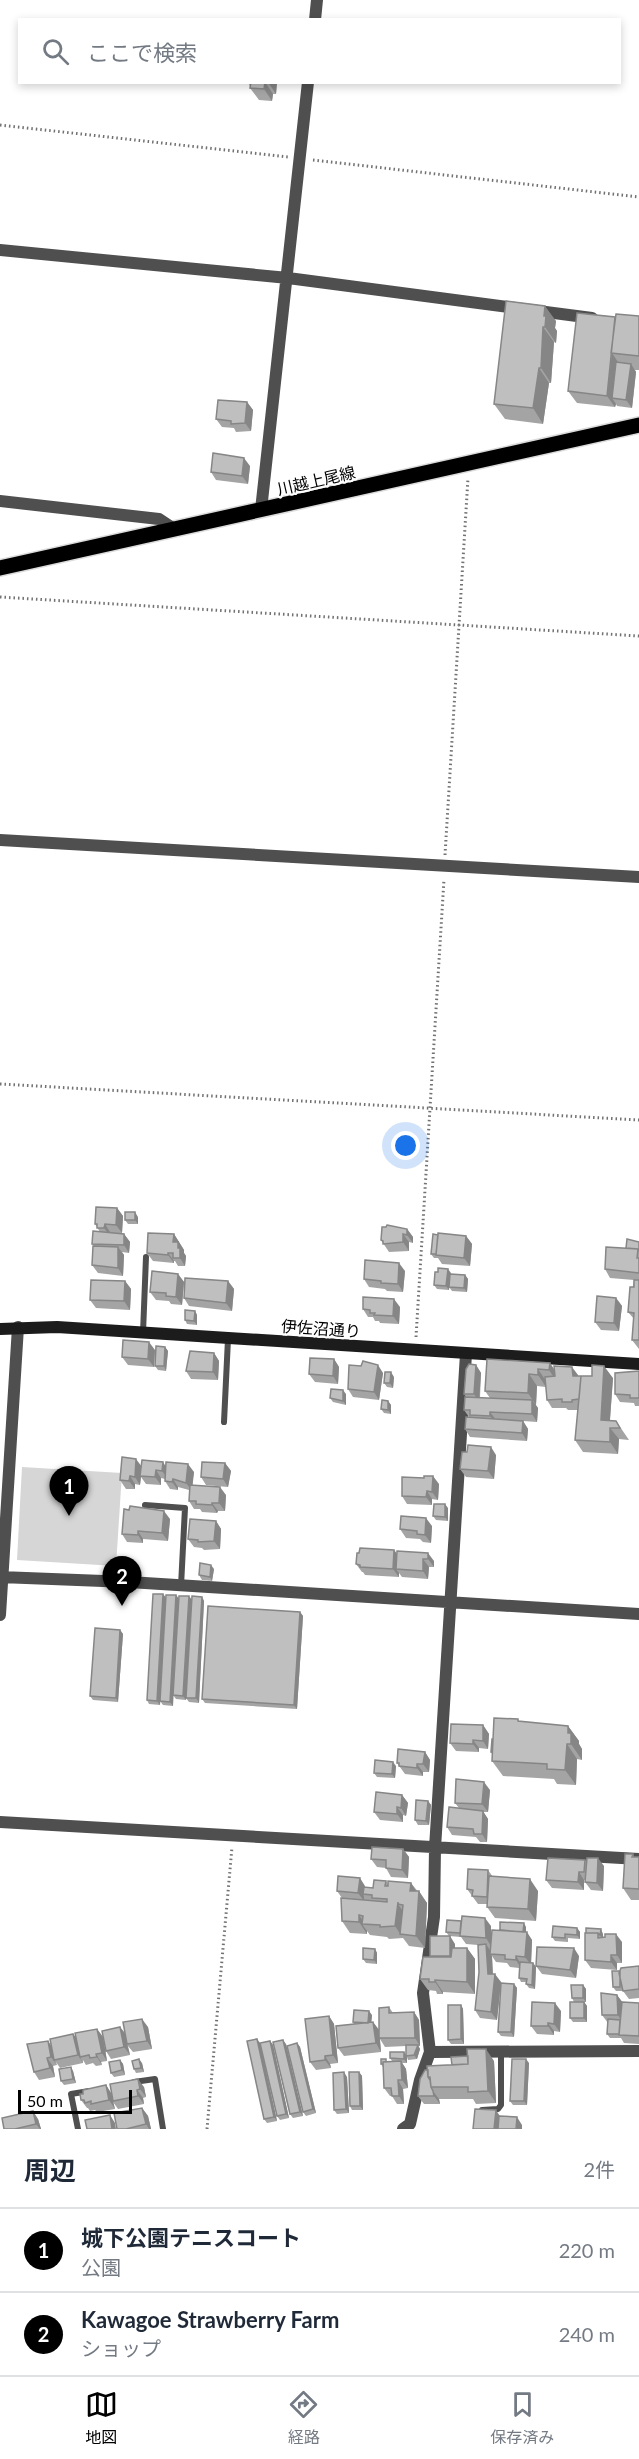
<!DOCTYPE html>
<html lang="ja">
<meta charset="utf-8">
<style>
:root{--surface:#fff;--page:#f2f2f3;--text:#1f2937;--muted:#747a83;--line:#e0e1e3;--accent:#000}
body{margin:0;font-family:Lato,"Noto Sans JP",sans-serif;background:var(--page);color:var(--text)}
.scale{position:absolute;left:18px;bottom:15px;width:114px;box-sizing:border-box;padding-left:6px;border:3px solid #000;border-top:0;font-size:16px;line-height:21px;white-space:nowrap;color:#000;-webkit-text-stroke:4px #fff;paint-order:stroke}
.you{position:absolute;left:406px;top:1146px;width:21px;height:21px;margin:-15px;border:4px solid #fff;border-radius:50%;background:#1a73e8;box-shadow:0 0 0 9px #1a73e833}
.badge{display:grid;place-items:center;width:39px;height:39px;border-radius:50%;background:var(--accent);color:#fff;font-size:20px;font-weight:700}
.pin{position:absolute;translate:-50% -50px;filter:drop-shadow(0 2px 3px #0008)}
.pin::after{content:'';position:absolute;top:32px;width:21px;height:18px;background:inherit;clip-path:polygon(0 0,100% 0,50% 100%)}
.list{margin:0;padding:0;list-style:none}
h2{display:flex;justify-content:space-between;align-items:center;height:78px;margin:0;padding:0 24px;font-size:26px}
h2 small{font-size:20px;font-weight:400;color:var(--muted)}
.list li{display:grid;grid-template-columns:39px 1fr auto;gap:18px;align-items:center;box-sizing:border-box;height:84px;padding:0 24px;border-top:2px solid var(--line)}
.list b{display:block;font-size:22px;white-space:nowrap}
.list p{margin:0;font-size:20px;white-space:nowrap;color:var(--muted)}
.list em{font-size:20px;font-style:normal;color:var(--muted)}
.icon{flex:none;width:33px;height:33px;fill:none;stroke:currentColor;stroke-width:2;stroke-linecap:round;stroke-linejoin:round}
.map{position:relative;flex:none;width:639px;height:2129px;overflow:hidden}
.search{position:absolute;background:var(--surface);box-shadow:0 3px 9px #0003;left:18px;right:18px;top:18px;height:66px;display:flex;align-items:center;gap:15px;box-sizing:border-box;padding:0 21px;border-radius:0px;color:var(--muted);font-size:22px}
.sheet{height:246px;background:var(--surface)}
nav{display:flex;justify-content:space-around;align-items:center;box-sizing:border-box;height:84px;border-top:2px solid var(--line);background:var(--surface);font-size:16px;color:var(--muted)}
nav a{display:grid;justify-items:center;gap:3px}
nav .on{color:var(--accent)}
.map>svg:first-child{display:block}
.green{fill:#d6d6d6}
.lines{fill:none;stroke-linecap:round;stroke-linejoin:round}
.primary-casing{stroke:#dbdbdb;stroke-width:18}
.path{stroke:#717171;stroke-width:3;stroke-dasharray:1.5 3;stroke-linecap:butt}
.lane{stroke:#4f4f4f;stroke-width:6}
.street{stroke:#4f4f4f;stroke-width:12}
.secondary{stroke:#1c1c1c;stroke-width:12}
.primary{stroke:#000;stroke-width:15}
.wall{fill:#a4a4a4}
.shaded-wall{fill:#868686}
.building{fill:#bfbfbf;stroke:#868686;stroke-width:1.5}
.labels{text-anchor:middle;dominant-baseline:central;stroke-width:4.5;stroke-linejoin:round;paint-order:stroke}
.street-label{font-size:16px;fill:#000;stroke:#fff}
</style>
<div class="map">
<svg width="639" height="2129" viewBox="0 0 639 2129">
<rect width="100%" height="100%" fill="#fff"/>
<path class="green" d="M22 1467 122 1473 116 1566 17 1560Z"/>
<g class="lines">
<defs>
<path id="primary" d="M0 568 639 425"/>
</defs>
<use href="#primary" class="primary-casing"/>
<path class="path" d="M0 125 288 157
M313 160 639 197
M0 597 639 636
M445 855 468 478
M0 1084 639 1120
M416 1337 444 879
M207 2129 232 1847"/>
<path class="lane" d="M143 1333 146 1257
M224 1422 228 1339
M145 1505 185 1508 181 1586
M134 2082 155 2079 163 2129
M482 2110 498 2109 501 2105V2052
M78 2129 71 2094 89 2091"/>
<path class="street" d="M315 20 317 0
M0 250 288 278 592 318
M0 501 159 519 174 529
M261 510 308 82
M0 840 639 877
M0 1577 129 1582 639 1614
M0 1615 18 1327
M0 1822 639 1859
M430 2052 639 2051
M403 2129 410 2124 420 2080 430 2052 423 1993 434 1917 435 1848 466 1354"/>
<path class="secondary" d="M0 1329 57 1327 639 1364"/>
<use href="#primary" class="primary"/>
</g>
<path class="wall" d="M248 82H277L276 94H273L272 101 259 100 250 88V86Z
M506 301 556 321 555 328 557 331 556 343 554 342 551 383H549L543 424 505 419 494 404Z
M639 316V370H635L636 372 632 408 617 406 616 404 615 407 577 403 568 391 615 317Z
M247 402 253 410 251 431 236 432 234 428 222 427 216 419Z
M250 466 248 484 216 480 211 472Z
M117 1208 123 1216 122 1233H110L124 1234 130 1242 129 1253 122 1252 124 1255 123 1276 98 1273 92 1265 94 1246 92 1244 100 1232 95 1224Z
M138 1217V1224H128L125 1220Z
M407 1229 413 1237V1243L409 1242V1251L389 1252 381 1240Z
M174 1234 184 1250V1253L186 1256 185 1266H178L175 1261H174V1263L153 1261 147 1253Z
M466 1236 472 1244 470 1266 442 1264 438 1258H434L431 1254Z
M639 1242V1349L632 1340 634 1319 628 1312 634 1280 610 1278 605 1269 626 1248Z
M448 1269 450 1274 465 1275 468 1279 467 1292 452 1291 449 1287V1290L437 1289 434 1285 438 1272Z
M405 1271 403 1292 387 1291 385 1289 369 1287 364 1279Z
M178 1274 184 1282 182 1305 171 1304 169 1301 156 1300 150 1292Z
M125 1281 131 1289 130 1310 96 1308 90 1300Z
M228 1281 234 1289 232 1311 189 1306 184 1298Z
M616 1298 622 1306 619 1331 601 1330 595 1322Z
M400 1307 399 1324 380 1323 379 1321H375L373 1317H368L363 1309Z
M195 1311 197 1315V1325L187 1324 185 1320Z
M165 1347 168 1351 166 1371 158 1370 155 1366Z
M155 1350 154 1367 128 1365 122 1357Z
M214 1353 219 1361 218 1380 191 1379 186 1371Z
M334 1359 339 1367 338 1384 315 1382 309 1374Z
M487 1359 555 1370 578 1375V1376L613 1378 610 1420 616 1421 629 1440 619 1439 618 1454 583 1452 575 1440 578 1408V1410H568L566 1408H552L547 1400 546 1387 537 1386 536 1405 538 1408 537 1422 523 1421 528 1429 527 1441 470 1437 465 1429 469 1417 464 1410 466 1397 464 1394 476 1365 481 1373 480 1398H490L485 1391Z
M361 1366 383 1373 379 1400 353 1397 348 1389Z
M639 1371V1406H635L634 1403 620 1402 615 1394Z
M394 1377 393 1388 387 1387 384 1383Z
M346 1394V1405L333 1402 330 1398Z
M388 1401 391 1405V1414L384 1413 381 1409Z
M496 1455 494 1479 466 1477 460 1469Z
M225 1463 231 1471 228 1487 206 1485 201 1477Z
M141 1466H166L194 1472 192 1485 226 1495 225 1511H218L217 1513 202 1512 200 1509H194L189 1501V1490L178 1487V1490L170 1489 165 1481V1479L161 1478V1485L146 1484 141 1477 140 1485 135 1484V1489H126L120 1480Z
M439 1484 438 1500 432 1499V1505L407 1504 402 1496Z
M448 1508V1521L436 1520 433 1516Z
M170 1519 168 1541 143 1539V1543L127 1542 122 1534Z
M216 1521 221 1529 220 1549 204 1550 202 1548 194 1547 188 1539Z
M432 1526 431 1543 423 1542 420 1539 406 1538 400 1529Z
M394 1550 397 1554V1551L434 1561V1567H429L428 1579 402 1577 399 1573V1577L365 1575 363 1572H362L356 1564 359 1553Z
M214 1569 212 1581 202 1580 199 1575Z
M163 1594 166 1598 176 1595 179 1599 186 1700 176 1699 173 1695V1706L163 1705 160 1701 166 1602 160 1705 149 1704 147 1700Z
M202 1597 204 1601 199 1703 189 1702 186 1698Z
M300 1612 303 1616 297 1709 205 1703 202 1699Z
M120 1630 123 1634 118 1702 93 1700 90 1696Z
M518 1719 519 1722 568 1726 579 1741V1744L582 1749V1760L577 1759 576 1785 557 1784 554 1779 503 1776 492 1761V1754L491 1752Z
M483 1725 489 1734 488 1749 479 1748V1752L456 1751 450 1743Z
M425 1752 430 1760 429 1772H423V1776L405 1774 397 1763Z
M396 1766 395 1778 377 1777 374 1773Z
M490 1790 488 1812H483L488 1819 487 1842H480L476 1837 452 1835 447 1827 459 1808 455 1803Z
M402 1795 408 1803 406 1816 403 1815V1822L380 1820 374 1812Z
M428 1801 431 1805 429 1825H418L415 1820Z
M403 1849 409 1857 408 1878 391 1877 386 1868 377 1867 371 1859Z
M633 1854 634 1857H639V1900H631L623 1888Z
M585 1860 587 1862 604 1866 603 1891 591 1890 585 1882 586 1880H584V1890L552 1888 546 1880Z
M488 1870 493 1877 538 1891 536 1921 495 1918 487 1907V1904H478L467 1889Z
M386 1881 388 1884 411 1883 427 1903 425 1948 409 1946 403 1938 389 1939 387 1937 370 1935 367 1931V1934L350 1933 342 1921V1898L337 1891 365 1887 373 1888Z
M491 1926V1939L500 1930 526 1927V1932L532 1940 531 1963H533L536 1967 535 1989 529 1988 526 1984V1982H521L519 1978V1968L510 1967 507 1963 496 1962 492 1956 493 1974 501 1982 497 2020 480 2018 475 2010 479 1972 478 1945 466 1944 461 1937 449 1936 446 1932Z
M577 1928 580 1932V1939L568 1938V1942L555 1941 552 1937Z
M585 1933 603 1934V1937L622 1942V1963H617V1970L591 1968 585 1960Z
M455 1944V1948H467L475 1959V1994L443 1992V1994H437L436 1991 428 1990 420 1979 431 1957Z
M375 1949 377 1953V1964L366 1963 363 1959Z
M579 1956 576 1978 542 1974 536 1966Z
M639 1966V1998L629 1999 623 1991H616L613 1987 620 1971Z
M514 1984 517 1988 514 2037 501 2036 498 2032Z
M583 1985 586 1989V2002H584L587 2006V2022H573L570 2018 574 2002 572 1998Z
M617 1995 622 2002 639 2003V2044L624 2043 621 2038H610L607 2034 608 2023 602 2015Z
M461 2005 463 2009 464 2044H451L448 2040Z
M389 2007 393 2013 414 2012 419 2020 420 2046H418L420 2049 417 2059 408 2060 407 2057V2063H402L406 2069 408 2088 403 2089 404 2104H397L392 2096H390L384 2088 383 2067 381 2064 388 2062 392 2061 390 2058 404 2052 406 2054V2046L385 2047 380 2039 381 2052 344 2056 338 2048 354 2024 353 2022 372 2015 371 2022H373L379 2030Z
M561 2011 560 2032 554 2031V2035L537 2034 531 2026Z
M329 2016 334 2024 338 2063 330 2064 331 2068 316 2070 310 2062Z
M120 2027 125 2033 148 2027 152 2049 133 2052 128 2046 130 2055 111 2059 106 2051Z
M97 2029 103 2037 107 2061 101 2062 102 2065 96 2066 93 2063 86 2065 83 2060V2063L60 2068 56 2062 57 2065 53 2066 55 2077 39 2080 34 2072 48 2041 52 2047 73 2034 77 2039Z
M270 2041 273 2045 289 2118 280 2120 277 2116Z
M260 2043 277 2121 267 2123 264 2119Z
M297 2043 300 2047 316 2113 306 2116 303 2112Z
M286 2044 303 2116 293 2118 290 2114Z
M120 2060 123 2064 125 2075 114 2077 111 2073Z
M494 2061 496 2103 476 2104 473 2099H439L440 2104H424L418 2096 420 2079 452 2065Z
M142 2063 144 2072 136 2073 134 2069Z
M529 2063 527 2105H513L510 2101Z
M73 2071 76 2083 64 2085 61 2081Z
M359 2072 362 2076 363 2110H352L350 2106Z
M347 2077 349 2113 337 2114 334 2110Z
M106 2085 111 2093 144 2087 146 2097 143 2098 144 2104 118 2109 113 2102 115 2109 97 2112 95 2110 90 2111 88 2108H87L81 2100 83 2094Z
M142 2108 148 2116 151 2129H117Z
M38 2119 41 2129H4Z"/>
<path class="shaded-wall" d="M265 82 273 94 272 101 264 89Z
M268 82H277L276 94Z
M545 306 556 321 555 328 557 331 556 343 545 327 544 316Z
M543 327 554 342 551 383 541 368Z
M612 353 620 365 612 398 616 404 615 407 607 396Z
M631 364 636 372 632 408 626 400Z
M539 368 549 383 543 424 533 408Z
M247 402 253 410 251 431 245 423Z
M244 458 250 466 248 484 242 476Z
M117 1208 123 1216 122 1233 116 1225Z
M135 1212 138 1217V1224L135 1220Z
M105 1224 110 1232V1236L104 1228Z
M407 1229 413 1237V1243L407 1235Z
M124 1234 130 1242 129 1253 124 1245Z
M174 1234 184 1250V1253L186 1256 185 1266 180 1258 173 1242Z
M403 1234 409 1242V1251L403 1242Z
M466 1236 472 1244 470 1266 464 1258Z
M118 1247 124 1255 123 1276 118 1268Z
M168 1253 174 1261V1263L168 1255Z
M399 1263 405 1271 403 1292 398 1284Z
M448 1269 451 1273 449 1290 446 1286Z
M178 1274 184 1282 182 1305 176 1297Z
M465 1275 468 1279 467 1292 464 1288Z
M125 1281 131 1289 130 1310 124 1301Z
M228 1281 234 1289 232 1311 226 1303Z
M616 1298 622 1306 619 1331 614 1323Z
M394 1299 400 1307 399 1324 393 1316Z
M195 1311 197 1315V1325L194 1321Z
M149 1342 155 1350 154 1367 148 1359Z
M165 1347 168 1351 166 1371 164 1366Z
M214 1353 219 1361 218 1380 213 1372Z
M334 1359 339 1367 338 1384 333 1376Z
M550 1363 558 1375 557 1382 549 1370Z
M378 1365 383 1373 379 1400 374 1392Z
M476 1365 481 1373 479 1402 474 1394Z
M604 1366 613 1378 609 1432 601 1420Z
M572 1367 578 1375 579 1384 573 1376Z
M538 1369 546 1381V1387L538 1375Z
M391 1372 394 1377 393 1388 390 1383Z
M529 1374 537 1386 536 1405 528 1393Z
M343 1390 346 1394V1405L343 1401Z
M532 1400 538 1408 537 1422 532 1414Z
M388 1401 391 1405V1414L388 1410Z
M490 1412 496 1420V1424L490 1416Z
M523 1421 528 1429 527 1441 522 1433Z
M610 1428 619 1439 618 1454 610 1442Z
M491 1447 496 1455 494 1479 488 1471Z
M136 1459 142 1467 140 1485 135 1477Z
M163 1462 168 1470V1479L162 1471Z
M225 1463 231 1471 228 1487 223 1479Z
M188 1464 194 1472 192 1491 186 1483Z
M156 1470 161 1478V1485L155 1477Z
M130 1476 135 1484V1489L129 1481Z
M433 1476 439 1484 438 1500 432 1492Z
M173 1479 178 1487V1490L172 1482Z
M220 1487 226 1495 225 1511 219 1503Z
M427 1491 432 1499V1505L426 1497Z
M212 1503 218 1511 217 1513 212 1505Z
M445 1504 448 1508V1521L445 1517Z
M164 1511 170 1519 168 1541 162 1533Z
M426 1518 432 1526 431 1543 425 1535Z
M216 1521 221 1529 220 1549 214 1541Z
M138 1531 143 1539V1543L138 1535Z
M394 1550 400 1558 396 1569 399 1573V1577L393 1569Z
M428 1553 434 1561V1567L428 1559Z
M423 1559 429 1567 428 1579 423 1571Z
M211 1565 214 1569 212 1581 210 1577Z
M163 1594 166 1598 160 1705 157 1701Z
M176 1595 179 1599 173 1706 170 1702Z
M189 1596 192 1600 186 1700 183 1696Z
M202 1597 204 1601 199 1703 196 1698Z
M300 1612 303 1616 297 1709 294 1705Z
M120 1630 123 1634 118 1702 116 1698Z
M483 1725 489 1734 488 1749 483 1741Z
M568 1726 579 1741V1744L582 1749V1760L571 1744 568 1733Z
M473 1740 479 1748V1752L473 1744Z
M567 1744 577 1759 576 1785 565 1770Z
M425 1752 430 1760 429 1772 423 1764Z
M393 1762 396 1766 395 1778 392 1774Z
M417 1764 423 1772V1776L417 1768Z
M484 1782 490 1790 488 1812 482 1804Z
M402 1795 408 1803 406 1816 401 1808Z
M428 1801 431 1805 429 1825 426 1821Z
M397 1807 403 1815V1822L397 1814Z
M483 1811 488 1819 487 1842 482 1834Z
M403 1849 409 1857 408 1878 402 1870Z
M598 1858 604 1866 603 1891 597 1883Z
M579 1872 584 1880V1890L578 1882Z
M360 1878 365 1886 363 1894 364 1896V1901L358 1893Z
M530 1879 538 1891 536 1921 528 1909Z
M411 1883 418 1894 419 1891 427 1903 425 1948 416 1936 410 1891Z
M398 1904 406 1916 400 1934 403 1938 395 1926Z
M359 1915 365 1924H362L367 1931V1934L359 1922Z
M485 1918 491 1926V1946L486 1938Z
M524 1923 526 1927V1937L523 1933Z
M577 1928 580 1932V1939L577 1935Z
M601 1929 603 1934V1939L600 1935Z
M527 1932 532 1940 531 1965 525 1957Z
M616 1934 622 1942V1963L617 1955Z
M450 1936 455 1944V1965L450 1956Z
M486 1944 491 1952 490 1954 492 1956 493 1982 488 1974Z
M467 1948 475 1959V1994L467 1982Z
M574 1948 579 1956 576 1978 570 1970Z
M375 1949 377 1953V1964L374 1960Z
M611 1955 617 1963V1970L611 1962Z
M516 1956 521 1964V1968L516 1960Z
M533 1963 536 1967 535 1989 532 1985Z
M495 1974 501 1982 497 2020 491 2012Z
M435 1980 443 1992V1994L435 1982Z
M514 1984 517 1988 514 2037 511 2032Z
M583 1985 586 1989V2002L583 1998Z
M617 1995 623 2003V2023L618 2015Z
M584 2002 587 2006V2022L584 2018Z
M555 2003 561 2011 560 2032 554 2024Z
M461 2005 463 2009 464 2044 461 2039Z
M369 2011 372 2015 371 2027 368 2023Z
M414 2012 419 2020 420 2046 415 2038Z
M329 2016 334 2024 338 2063 333 2055Z
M142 2019 148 2027 152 2049 147 2041Z
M373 2022 379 2030 381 2052 376 2043Z
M548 2023 554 2031V2035L548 2026Z
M120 2027 126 2035 127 2044 130 2055 124 2047Z
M97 2029 103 2037 107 2061 102 2053Z
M73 2034 79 2042 80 2057 83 2063 78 2055Z
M257 2039 260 2043 277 2121 274 2117Z
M283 2040 286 2044 303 2116 300 2112Z
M48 2041 53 2049 54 2060 57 2065 51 2057Z
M270 2041 273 2045 289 2118 286 2114Z
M297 2043 300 2047 316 2113 313 2109Z
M418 2045 420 2049 417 2059 414 2055Z
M486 2049 494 2061 496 2103 488 2091Z
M404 2052 406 2056 407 2057V2063L404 2059Z
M96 2054 101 2062 102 2065 97 2057Z
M325 2056 330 2064 331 2068 325 2060Z
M47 2058 53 2066 55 2077 50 2068Z
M139 2059 142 2063 144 2072 141 2068Z
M526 2059 529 2063 527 2105 524 2101Z
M120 2060 123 2064 125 2075 122 2070Z
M401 2061 406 2069 408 2088 402 2080Z
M71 2067 73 2071 76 2083 73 2079Z
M344 2072 347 2077 349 2113 346 2109Z
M359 2072 362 2076 363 2110 360 2106Z
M138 2079 144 2087 146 2097 140 2089Z
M398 2080 403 2089 404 2104 399 2096Z
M106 2085 111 2093 115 2109 109 2100Z
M137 2090 143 2098 144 2104 138 2096Z
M433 2091 439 2099 440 2104 434 2096Z
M142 2108 148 2116 151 2129H149L146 2124Z
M496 2110 501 2118 500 2129H494Z
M33 2111 38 2119 41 2129H40L36 2124Z
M110 2115 115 2123 116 2129H112Z
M517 2117 522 2125V2129H516Z"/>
<path class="building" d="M251 82H265L264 89 250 88Z
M506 301 545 306 544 316H546L545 327H543L541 368H539L533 408 494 404Z
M577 313 615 317 607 396 568 391Z
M616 314 639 316V356L611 353Z
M616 362 631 364 626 400 612 398Z
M218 400 247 402 245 423 231 424V421L216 419Z
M213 453 244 458 242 476 211 472Z
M96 1207 117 1208 116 1225 105 1224 104 1228H97V1224H95Z
M125 1212H135V1220H125Z
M387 1225 407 1229V1235L403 1234V1242L383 1244V1241L381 1240 382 1227H386Z
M93 1231 124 1234V1245L92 1244Z
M148 1233 174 1234 173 1242H178V1248H180V1258H173V1253H168V1255L147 1253Z
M438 1233 466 1236 464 1258 436 1255Z
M433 1234 438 1235 436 1254H431Z
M627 1239 639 1242V1251L638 1249 626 1248Z
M93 1246 118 1247V1268L92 1265Z
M606 1247 638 1249 637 1258H639V1273L605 1269Z
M365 1260 399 1263 398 1284 381 1283V1281L364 1279Z
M438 1268 448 1269 446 1286 434 1285 435 1272H438Z
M152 1271 178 1274 176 1297 166 1296V1293L150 1292Z
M450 1274 465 1275 464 1288 449 1287Z
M185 1278 228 1281 226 1303 184 1298Z
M91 1280 125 1281 124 1301 90 1300Z
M634 1280H639V1340H632L634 1313 628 1312 630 1287H634Z
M597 1296 616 1298 614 1323 595 1322Z
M363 1297 394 1299 393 1316 374 1315 375 1313H370V1310L363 1309Z
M185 1310 195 1311 194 1321 185 1320Z
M123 1340 149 1342 148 1359 122 1357Z
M156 1346 165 1347 164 1366H155Z
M190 1351 214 1353 213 1372 186 1371Z
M310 1358 334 1359 333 1376 309 1374Z
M487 1359 550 1363 549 1370 538 1369V1375L529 1374 528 1393 485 1391Z
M363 1361 378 1365 374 1392 348 1389 349 1365 361 1366Z
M469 1364 476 1365 474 1394H464L466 1369Z
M592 1365 604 1366 601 1420 616 1421 620 1428H610V1442L575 1440 581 1376H592Z
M554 1366 572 1367 573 1376H581L579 1399 572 1400V1402H562V1399L547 1400 545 1377 555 1376Z
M639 1371V1398H630V1395L615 1394V1373Z
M385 1372H391L390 1383H384Z
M331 1389 343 1390V1401L330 1398Z
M465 1397 532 1400V1414L490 1412V1416L470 1415V1410H464Z
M382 1400 388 1401V1410L381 1409Z
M466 1417 523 1421 522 1433 465 1429Z
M468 1445 491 1447 488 1471 460 1469 462 1452H467Z
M122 1457 136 1459 135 1477 130 1476 129 1481 120 1480Z
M142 1460 163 1462 162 1471 156 1470 155 1477 140 1476Z
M166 1462 188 1464 186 1483 173 1479 172 1482 165 1481Z
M202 1462 225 1463 223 1479 201 1477Z
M424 1476H433L432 1492 427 1491 426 1497 402 1496V1477L424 1478Z
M190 1485 220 1487 219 1503H212V1505L196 1504V1501H189Z
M434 1504H445V1517L433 1516Z
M130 1506 164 1511 162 1533 138 1531V1535L122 1534 124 1509 129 1510Z
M401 1516 426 1518 425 1535 417 1534V1531L400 1529Z
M190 1519 216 1521 214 1541 198 1542V1540L188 1539Z
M360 1548 394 1550 393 1569 360 1567V1565L356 1564 357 1553H359Z
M397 1551 428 1553V1559H423V1571L396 1569Z
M200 1563 211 1565 210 1577 199 1575Z
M153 1594H163L157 1701 147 1700Z
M166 1595H176L170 1702 160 1701Z
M179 1596H189L183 1696 173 1695Z
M192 1596 202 1597 196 1698H186Z
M208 1606 300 1612 294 1705 202 1699Z
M95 1628 120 1630 116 1698 90 1696Z
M494 1718 518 1719V1721L568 1726V1733H571V1744H567L565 1770 547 1769V1764L492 1761Z
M451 1724 483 1725V1741L473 1740V1744L450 1743Z
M492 1739H493L492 1752H491Z
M398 1749 425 1752 423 1764H417V1768L399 1766V1763H397Z
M375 1760 393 1762 392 1774 374 1773Z
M456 1779 484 1782 482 1804 455 1803Z
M376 1792 402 1795 401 1808 397 1807V1814L374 1812Z
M416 1800 428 1801 426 1821 415 1820Z
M449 1807 483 1811 482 1834H474L473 1829 447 1827Z
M372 1847 403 1849 402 1870 386 1868V1860L371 1859Z
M625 1854H633L632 1857H639V1889L623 1888Z
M548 1858 585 1860 584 1872H579L578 1882 546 1880Z
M587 1858H598L597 1883 585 1882Z
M468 1869 488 1870 487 1897 472 1896 473 1890 467 1889Z
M338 1876 360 1878 358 1893 337 1891Z
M489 1876 530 1879 528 1909 487 1907Z
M374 1880 386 1881 385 1886H388V1881L411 1883 410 1891H419L416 1936 400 1934 403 1905 398 1904V1902L395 1926 380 1927V1925L362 1924 363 1916 359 1915V1922L342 1921 341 1898 387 1902V1899L372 1898V1895L363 1894 364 1887 373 1888Z
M462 1916 485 1918 486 1938 460 1936Z
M447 1920 461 1921 460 1933 446 1932Z
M500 1922 524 1923 523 1932 500 1930Z
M553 1926 577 1928V1935L565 1934V1938L552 1937Z
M586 1928 601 1929 600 1935 598 1933H586Z
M492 1930 527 1932 525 1957 516 1956V1960L505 1959V1955L490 1954Z
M585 1933H598V1938L605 1937V1934H616L617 1955H611V1962L585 1960Z
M430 1936H450V1956H430Z
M486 1944 488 1974H495L491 2012 475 2010 479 1972 478 1945Z
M537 1947 574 1948 570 1970 536 1966Z
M363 1948 375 1949 374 1960 363 1959Z
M452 1948H467V1982L435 1980V1982H429V1979H420L423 1957H451Z
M520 1962 533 1963 532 1985 526 1984 527 1979 519 1978Z
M639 1966V1989L623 1991 619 1973 621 1968Z
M612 1971H620V1987H613Z
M501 1983 514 1984 511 2032H498Z
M571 1985H583V1998H572Z
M601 1993 617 1995 618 2015H602Z
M532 2002 555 2003 554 2024 548 2023V2026H531Z
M570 2002H584V2018H570Z
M622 2002 639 2003V2036L619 2035Z
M448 2005H461V2039L448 2040Z
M389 2007V2013L414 2012 415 2038H379V2008Z
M354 2010 369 2011 368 2023 353 2022Z
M329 2016 333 2055 325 2056V2060L310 2062 305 2019Z
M142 2019 147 2041 127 2044 123 2022Z
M608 2019 620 2020 619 2034H607Z
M373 2022 376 2043 338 2048 336 2026Z
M120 2027 124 2047 106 2051 102 2031Z
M97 2029 102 2053 96 2054 97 2057 90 2058 89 2055 80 2057 75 2033Z
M73 2034 78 2055 54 2060 50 2039Z
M257 2039 274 2117 264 2119 247 2041Z
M283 2040 300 2112 290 2114 273 2042Z
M48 2041 51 2057 47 2058 50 2068 34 2072 27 2044Z
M270 2041 286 2114 277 2116 260 2043Z
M297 2043 313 2109 303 2112 287 2046Z
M406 2045H418L414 2055 406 2056Z
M467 2049H486L488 2091 468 2092V2087H431L430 2077H428L427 2066 468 2064Z
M390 2052H404V2059L390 2058Z
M468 2056V2064L452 2065 451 2057Z
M139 2059 141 2068 134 2069 132 2061Z
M381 2059H386V2062H383V2064H381Z
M512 2059H526L524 2101H510Z
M120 2060 122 2070 111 2073 109 2062Z
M401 2061 402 2080H398L399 2096H392L391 2088H384L383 2062Z
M71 2067 73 2079 61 2081 59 2069Z
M425 2070H428V2077L430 2080 431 2087 433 2091 434 2096H418L420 2079Z
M344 2072 346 2109 334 2110 333 2073Z
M349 2072H359L360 2106H350Z
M138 2079 140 2089 137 2090 138 2096 113 2101 110 2084Z
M106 2085 109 2100 91 2104V2101L85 2103 84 2100H81L80 2094H83V2090Z
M142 2108 146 2124 126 2129H117L114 2113Z
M475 2109 496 2110 494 2129H473Z
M33 2111 36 2124 15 2129H4L2 2118Z
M110 2115 112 2129H87L85 2120Z
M499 2116 517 2117 516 2129H498Z"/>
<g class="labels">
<g class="street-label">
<text transform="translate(316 480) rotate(-13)">川越上尾線</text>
<text transform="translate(321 1328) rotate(4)">伊佐沼通り</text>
</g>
</g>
</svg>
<div class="scale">50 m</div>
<div class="you"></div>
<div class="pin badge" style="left:69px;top:1516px">1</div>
<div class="pin badge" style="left:122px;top:1606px">2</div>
<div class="search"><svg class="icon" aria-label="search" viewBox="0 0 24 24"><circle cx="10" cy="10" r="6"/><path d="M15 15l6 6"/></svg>ここで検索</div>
</div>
<section class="sheet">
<h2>周辺<small>2件</small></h2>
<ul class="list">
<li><span class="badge">1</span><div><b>城下公園テニスコート</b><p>公園</p></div><em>220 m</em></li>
<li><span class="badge">2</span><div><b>Kawagoe Strawberry Farm</b><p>ショップ</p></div><em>240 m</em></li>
</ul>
</section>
<nav>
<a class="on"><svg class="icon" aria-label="map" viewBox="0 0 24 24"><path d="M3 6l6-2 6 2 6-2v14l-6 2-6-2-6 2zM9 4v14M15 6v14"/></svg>地図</a>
<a><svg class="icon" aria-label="directions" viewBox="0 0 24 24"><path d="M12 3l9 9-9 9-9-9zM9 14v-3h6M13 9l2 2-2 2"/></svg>経路</a>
<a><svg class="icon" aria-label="saved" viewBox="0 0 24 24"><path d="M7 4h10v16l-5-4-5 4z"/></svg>保存済み</a>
</nav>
